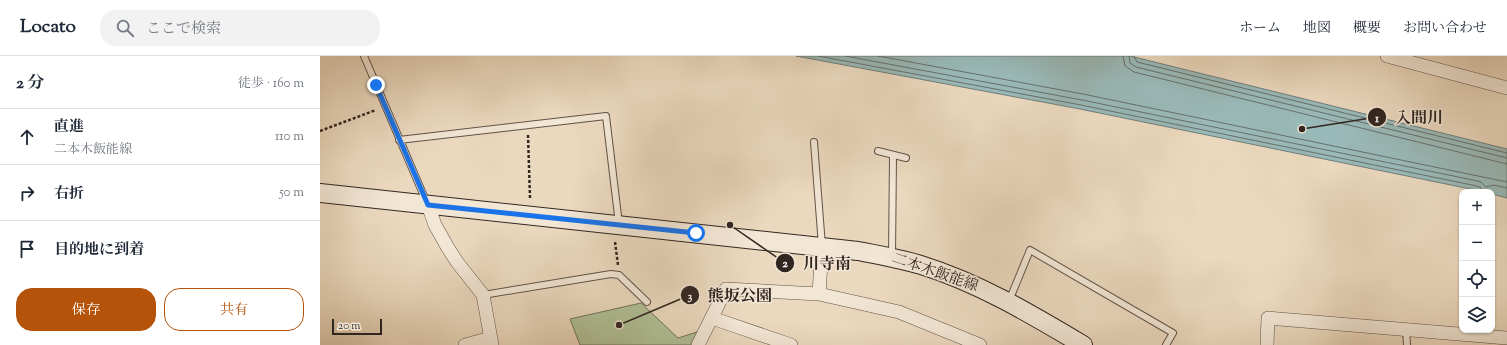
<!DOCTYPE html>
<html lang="ja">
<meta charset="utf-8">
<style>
:root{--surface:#fff;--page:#f2f2f3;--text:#1f2937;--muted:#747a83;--line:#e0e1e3;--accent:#b45309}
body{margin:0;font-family:"Sorts Mill Goudy","Noto Serif JP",serif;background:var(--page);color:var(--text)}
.controls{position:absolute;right:12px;bottom:12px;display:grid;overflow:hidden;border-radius:8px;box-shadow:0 1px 3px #0004}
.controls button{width:36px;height:36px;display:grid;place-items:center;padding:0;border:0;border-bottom:1px solid var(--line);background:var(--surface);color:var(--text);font:20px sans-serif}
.scale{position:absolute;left:12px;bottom:10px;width:50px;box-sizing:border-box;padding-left:4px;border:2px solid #322621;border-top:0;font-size:11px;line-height:14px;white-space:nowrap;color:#322621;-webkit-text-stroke:3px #f2e6d5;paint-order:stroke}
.stop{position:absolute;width:12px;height:12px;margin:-9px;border:3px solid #1a73e8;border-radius:50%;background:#fff}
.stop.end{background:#1a73e8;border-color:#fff;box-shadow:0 1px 4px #0008}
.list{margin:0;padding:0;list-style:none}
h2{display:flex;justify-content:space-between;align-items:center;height:52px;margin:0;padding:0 16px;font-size:17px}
h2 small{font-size:13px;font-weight:400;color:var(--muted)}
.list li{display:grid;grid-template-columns:26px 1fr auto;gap:12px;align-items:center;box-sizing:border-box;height:56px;padding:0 16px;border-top:1px solid var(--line)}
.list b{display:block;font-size:15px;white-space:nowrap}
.list p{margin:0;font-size:13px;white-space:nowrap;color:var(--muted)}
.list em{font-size:13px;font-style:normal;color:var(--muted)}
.actions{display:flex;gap:8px;padding:12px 16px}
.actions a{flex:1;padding:9px 0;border:1px solid var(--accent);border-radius:16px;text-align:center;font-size:14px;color:var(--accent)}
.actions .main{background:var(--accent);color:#fff}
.icon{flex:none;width:22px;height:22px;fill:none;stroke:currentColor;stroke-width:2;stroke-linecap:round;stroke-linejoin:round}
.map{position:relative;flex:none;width:1187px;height:289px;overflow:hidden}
header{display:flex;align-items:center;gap:24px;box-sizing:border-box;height:56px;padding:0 20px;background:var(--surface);border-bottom:1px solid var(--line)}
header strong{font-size:19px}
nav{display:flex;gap:22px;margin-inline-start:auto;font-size:14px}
.search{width:280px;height:36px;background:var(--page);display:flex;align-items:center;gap:10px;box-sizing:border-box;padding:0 14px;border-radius:16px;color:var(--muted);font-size:15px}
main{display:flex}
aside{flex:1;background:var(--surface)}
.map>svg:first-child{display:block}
.green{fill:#b0c097;stroke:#71735c}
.water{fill:#99b9b8;stroke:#707e7c}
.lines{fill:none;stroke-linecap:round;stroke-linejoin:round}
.shore{stroke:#66706c;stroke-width:1}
.lane-casing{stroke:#605348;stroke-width:8}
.street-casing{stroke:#605348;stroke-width:14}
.secondary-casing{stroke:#322621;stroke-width:20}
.path{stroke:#322621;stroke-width:2.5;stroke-dasharray:3 2;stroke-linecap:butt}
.lane{stroke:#f2e6d5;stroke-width:6}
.street{stroke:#f2e6d5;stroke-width:13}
.secondary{stroke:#f2e6d5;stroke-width:18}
.route{stroke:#1a73e8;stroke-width:5}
.labels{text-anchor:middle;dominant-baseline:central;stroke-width:3;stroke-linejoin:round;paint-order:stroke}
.street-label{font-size:15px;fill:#322621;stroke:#f2e6d5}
.leader{fill:none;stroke:#322621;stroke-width:1.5}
.callout-dot{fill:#322621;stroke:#f2e6d5;stroke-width:1.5}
.mark-label{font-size:12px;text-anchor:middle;font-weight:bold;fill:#fff}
.callout-label{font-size:16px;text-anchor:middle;font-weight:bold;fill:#322621;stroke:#f2e6d5;stroke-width:3;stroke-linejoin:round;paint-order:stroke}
</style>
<header>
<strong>Locato</strong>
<div class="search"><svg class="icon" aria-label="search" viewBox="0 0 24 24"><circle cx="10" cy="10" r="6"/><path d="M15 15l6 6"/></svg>ここで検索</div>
<nav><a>ホーム</a><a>地図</a><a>概要</a><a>お問い合わせ</a></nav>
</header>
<main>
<aside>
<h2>2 分<small>徒歩 · 160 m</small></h2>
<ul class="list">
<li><svg class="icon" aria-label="ahead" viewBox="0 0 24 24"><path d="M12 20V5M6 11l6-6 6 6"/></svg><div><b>直進</b><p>二本木飯能線</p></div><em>110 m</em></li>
<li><svg class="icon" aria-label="right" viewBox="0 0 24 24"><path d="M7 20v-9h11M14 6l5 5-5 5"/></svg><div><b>右折</b></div><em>50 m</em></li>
<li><svg class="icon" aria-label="arrive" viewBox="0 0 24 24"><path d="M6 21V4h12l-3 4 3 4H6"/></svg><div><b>目的地に到着</b></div></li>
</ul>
<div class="actions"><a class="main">保存</a><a>共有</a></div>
</aside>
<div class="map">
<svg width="1187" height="289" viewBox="0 0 1187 289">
<rect width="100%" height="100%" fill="#ebd9bf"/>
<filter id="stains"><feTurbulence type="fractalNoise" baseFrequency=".005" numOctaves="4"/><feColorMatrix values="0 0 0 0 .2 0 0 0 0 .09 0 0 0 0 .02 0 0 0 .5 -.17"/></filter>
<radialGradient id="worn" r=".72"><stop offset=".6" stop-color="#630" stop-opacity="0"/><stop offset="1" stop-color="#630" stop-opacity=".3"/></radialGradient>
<path class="green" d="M321 247 358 282 377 276 371 289H260L250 263Z"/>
<path class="water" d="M476 0H810L1187 93V142L1172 138V136H1165L760 53Z"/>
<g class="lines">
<path class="shore" d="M498 0 761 49 1152 129 1160 131 1162 136
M525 0 762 44 1153 124 1161 126 1166 131 1174 129 1187 132
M558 0 763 38 1187 126
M803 0 805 10 814 16 1187 108
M809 0 810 7 816 11 1187 102
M814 0 817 6 1187 97"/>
<defs>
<path id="lane" d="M44 0 106 145
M79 84 286 60 299 168
M494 86 502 190
M558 95 586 102
M572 200 573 99
M163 239 291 218 299 219 327 246
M689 245 710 194 853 277 846 289
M1086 273 1087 289"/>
<path id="street" d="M1067 0 1187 32
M108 149 115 169 128 192 137 206 163 239 172 289
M499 238 579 256 660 289
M392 262 471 289
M145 289 171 282
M378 289 406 233 499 238 502 190
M947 289 948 262 1187 282"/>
<path id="secondary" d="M0 137 538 195C559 199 581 203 601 209 659 227 711 258 763 289"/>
</defs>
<use href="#lane" class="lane-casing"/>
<use href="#street" class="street-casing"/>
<use href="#secondary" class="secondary-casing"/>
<path class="path" d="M0 75 56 54
M208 79 210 142
M295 186 298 209"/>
<use href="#lane" class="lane"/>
<use href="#street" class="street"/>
<use href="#secondary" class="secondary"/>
</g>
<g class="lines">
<path class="route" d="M56 29 108 149 376 177"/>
</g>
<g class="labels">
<g class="street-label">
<text transform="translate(615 217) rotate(19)">二本木飯能線</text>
</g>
</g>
<path class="leader" d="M982 73L1057 61M410 169L465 207M299 269L370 239"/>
<g class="callout-dot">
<circle cx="982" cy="73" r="4"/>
<circle cx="410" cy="169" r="4"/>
<circle cx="299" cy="269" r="4"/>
<circle cx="1057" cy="61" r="10"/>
<circle cx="465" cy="207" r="10"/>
<circle cx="370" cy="239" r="10"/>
</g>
<g class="mark-label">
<text x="1057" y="66">1</text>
<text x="465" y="211">2</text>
<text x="370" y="244">3</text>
</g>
<g class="callout-label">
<text x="1099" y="67">入間川</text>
<text x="507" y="213">川寺南</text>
<text x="420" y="245">熊坂公園</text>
</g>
<rect width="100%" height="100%" filter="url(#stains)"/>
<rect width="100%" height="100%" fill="url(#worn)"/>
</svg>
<div class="controls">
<button>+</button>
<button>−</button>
<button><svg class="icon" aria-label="locate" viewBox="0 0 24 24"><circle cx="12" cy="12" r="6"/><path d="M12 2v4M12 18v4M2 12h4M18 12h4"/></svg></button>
<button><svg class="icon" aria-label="layers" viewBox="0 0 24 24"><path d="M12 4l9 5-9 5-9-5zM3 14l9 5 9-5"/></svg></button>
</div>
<div class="scale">20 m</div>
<div class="stop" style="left:376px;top:177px"></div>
<div class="stop end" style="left:56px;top:29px"></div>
</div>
</main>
